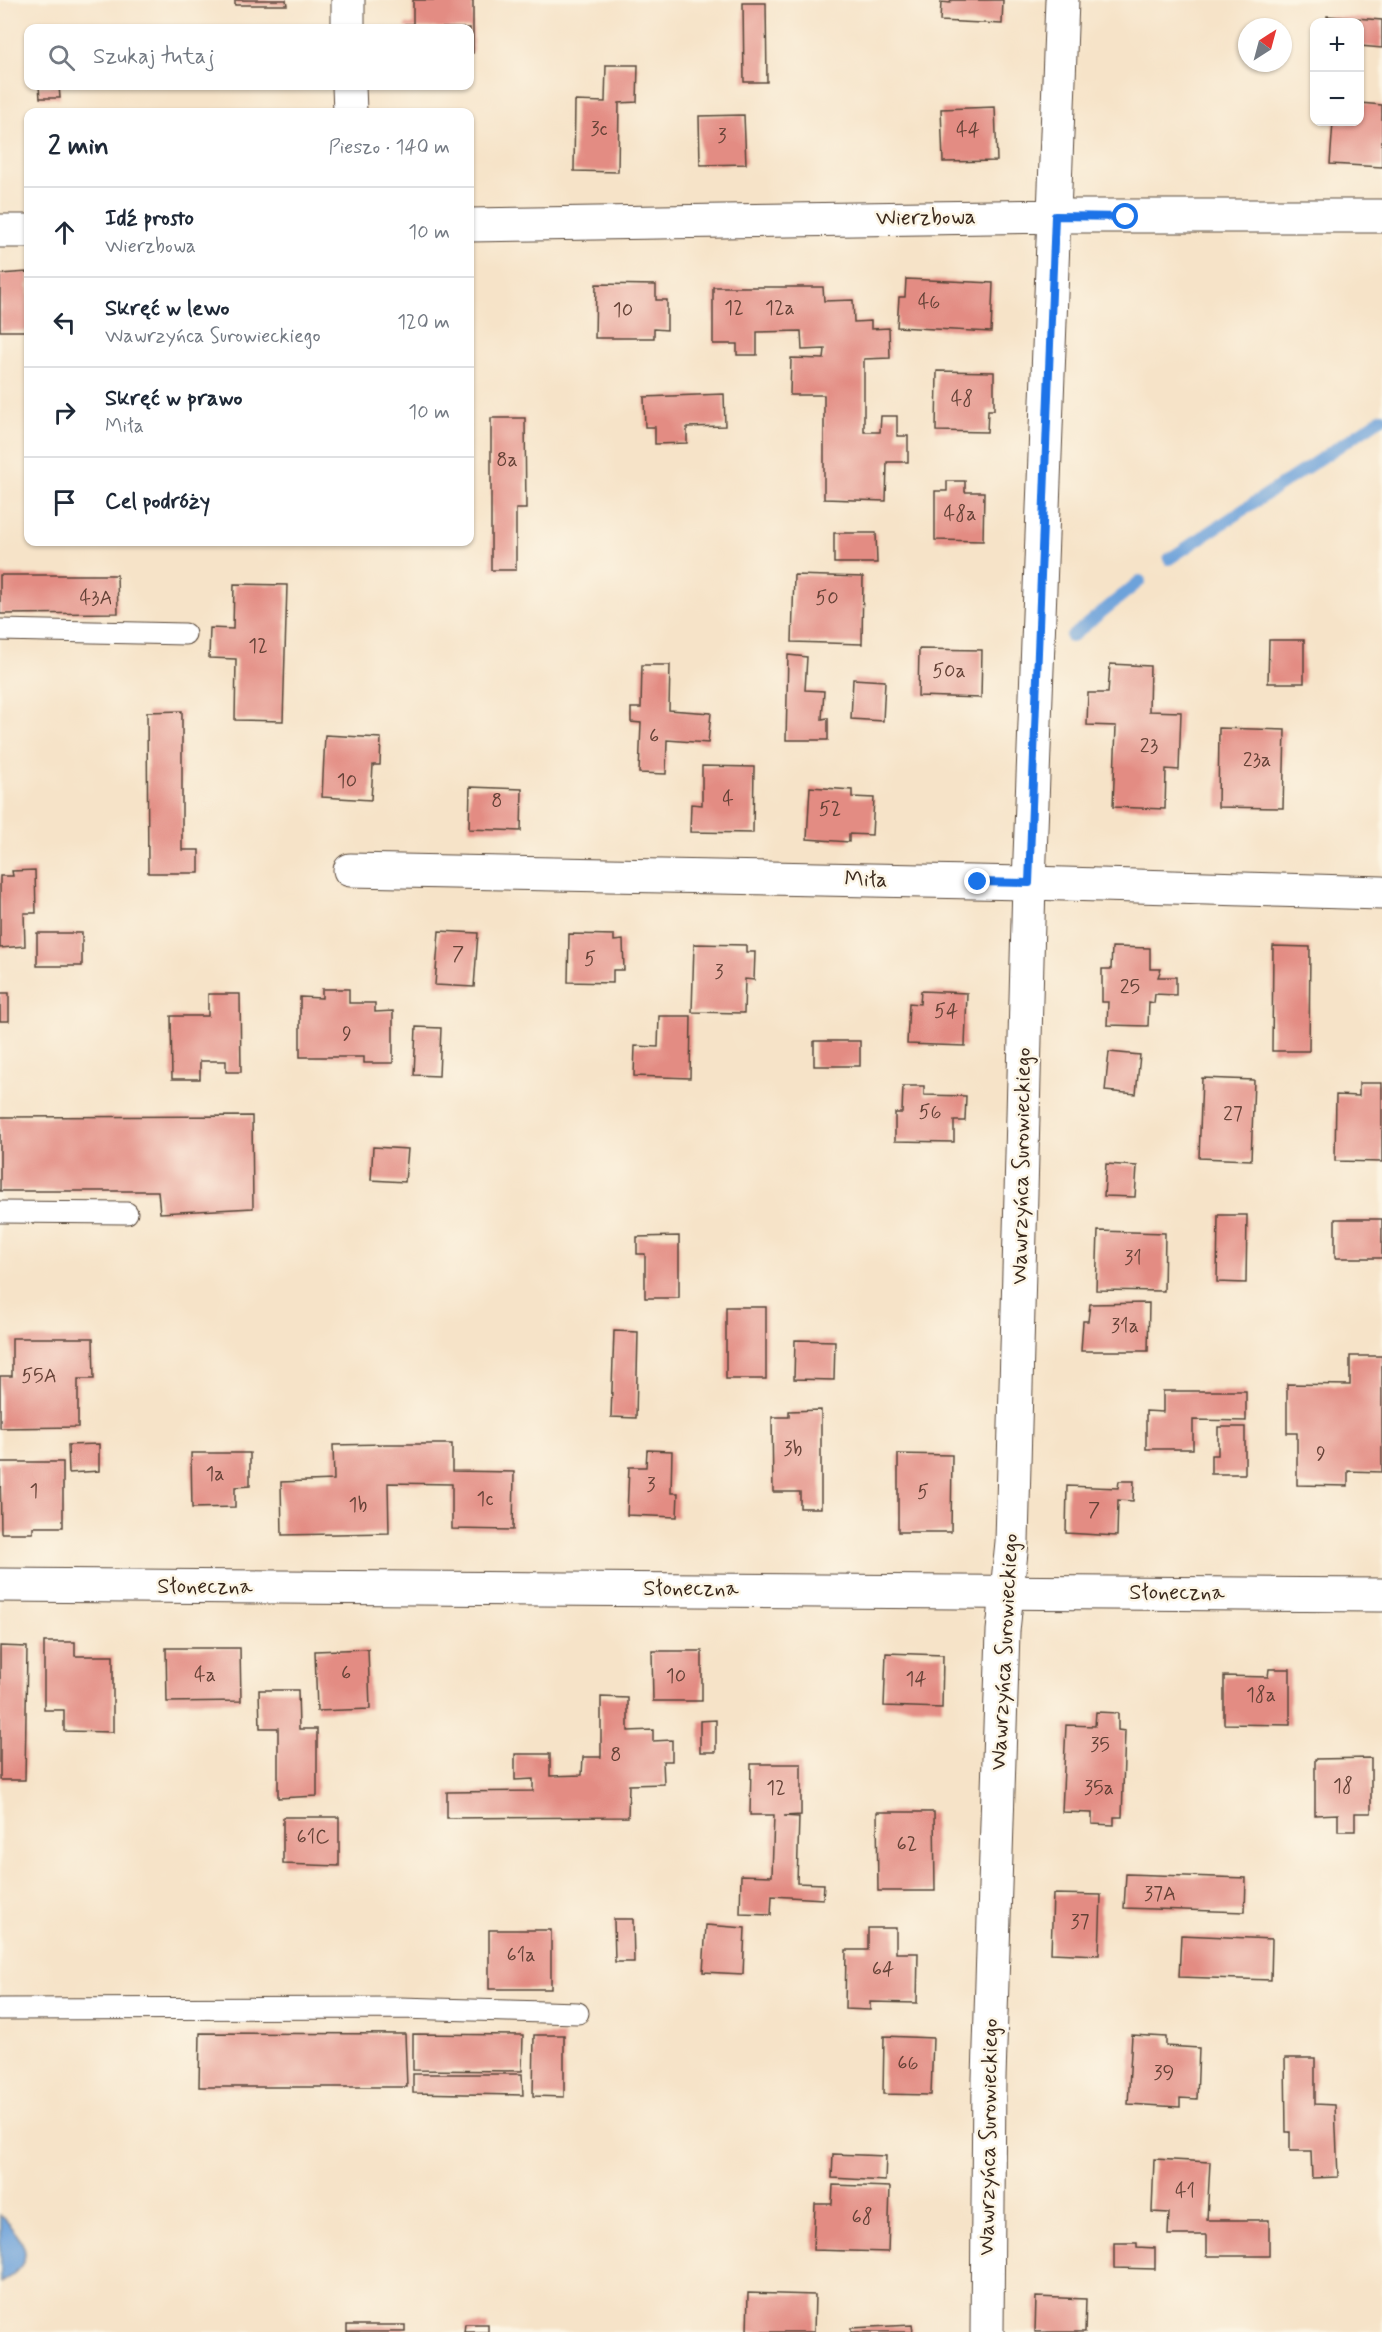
<!DOCTYPE html>
<html lang="pl">
<meta charset="utf-8">
<style>
:root{--surface:#fff;--page:#f6f6f7;--text:#1f2937;--muted:#747a83;--line:#e0e1e3}
body{margin:0;font-family:Mynerve,sans-serif;background:var(--page);color:var(--text)}
.controls{position:absolute;right:18px;top:18px;display:grid;overflow:hidden;border-radius:12px;box-shadow:0 2px 4px #0004}
.controls button{width:54px;height:54px;display:grid;place-items:center;padding:0;border:0;border-bottom:2px solid var(--line);background:var(--surface);color:var(--text);font:30px sans-serif}
.compass{position:absolute;left:1238px;top:18px;width:54px;height:54px;border-radius:50%;background:var(--surface);box-shadow:0 2px 4px #0004;rotate:36deg}
.stop{position:absolute;width:18px;height:18px;margin:-14px;border:4px solid #1a73e8;border-radius:50%;background:#fff}
.stop.end{background:#1a73e8;border-color:#fff;box-shadow:0 2px 6px #0008}
.list{margin:0;padding:0;list-style:none}
h2{display:flex;justify-content:space-between;align-items:center;height:78px;margin:0;padding:0 24px;font-size:26px}
h2 small{font-size:20px;font-weight:400;color:var(--muted)}
.list li{display:grid;grid-template-columns:39px 1fr auto;gap:18px;align-items:center;box-sizing:border-box;height:90px;padding:0 24px;border-top:2px solid var(--line)}
.list b{display:block;font-size:22px;white-space:nowrap}
.list p{margin:0;font-size:20px;white-space:nowrap;color:var(--muted)}
.list em{font-size:20px;font-style:normal;color:var(--muted)}
.icon{flex:none;width:33px;height:33px;fill:none;stroke:currentColor;stroke-width:2;stroke-linecap:round;stroke-linejoin:round}
.map{position:relative;flex:none;width:1382px;height:2332px;overflow:hidden}
.search{position:absolute;background:var(--surface);box-shadow:0 2px 4px #0004;left:24px;top:24px;width:450px;height:66px;display:flex;align-items:center;gap:15px;box-sizing:border-box;padding:0 21px;border-radius:12px;color:var(--muted);font-size:22px}
.panel{position:absolute;background:var(--surface);box-shadow:0 2px 4px #0004;left:24px;top:108px;width:450px;height:438px;border-radius:12px}
.map>svg:first-child{display:block}
.water{fill:#6da2da;stroke:#54667c;stroke-width:1.5}
.lines{fill:none;stroke-linecap:round;stroke-linejoin:round}
.stream{stroke:#6da2da;stroke-width:12}
.building{fill:#e38c83}
.service-casing{stroke:#574638;stroke-width:23}
.minor-casing{stroke:#574638;stroke-width:35}
.tertiary-casing{stroke:#574638;stroke-width:35}
.service{stroke:#fff;stroke-width:21}
.minor{stroke:#fff;stroke-width:33}
.tertiary{stroke:#fff;stroke-width:33}
.route{stroke:#1a73e8;stroke-width:8}
.labels{text-anchor:middle;dominant-baseline:central;stroke-width:5;stroke-linejoin:round;paint-order:stroke}
.number-label{font-size:20px;fill:#654237}
.street-label{font-size:22px;fill:#3b2a1e;stroke:#fcf5e5}
</style>
<div class="map">
<svg width="1382" height="2332" viewBox="0 0 1382 2332">
<rect width="100%" height="100%" fill="#fcf5e5"/>
<filter id="ink" filterUnits="userSpaceOnUse"><feTurbulence type="fractalNoise" baseFrequency=".0167" numOctaves="2"/><feDisplacementMap in="SourceGraphic" scale="12" xChannelSelector="R" yChannelSelector="G"/><feConvolveMatrix kernelMatrix="1 2 1 2 8 2 1 2 1" color-interpolation-filters="sRGB"/></filter>
<filter id="wash" filterUnits="userSpaceOnUse"><feTurbulence type="fractalNoise" baseFrequency=".008" numOctaves="4" result="noise"/><feDisplacementMap in="SourceGraphic" scale="24" xChannelSelector="R" yChannelSelector="G"/><feGaussianBlur stdDeviation="1.35" result="paint"/><feColorMatrix in="noise" values="0 0 0 0 0 0 0 0 0 0 0 0 0 0 0 0 0 1.4 0 .05"/><feComposite in="paint" operator="in"/></filter>
<g filter="url(#wash)">
<rect width="100%" height="100%" fill="#f6e3c8"/>
<path class="water" d="M0 2215C26 2243 40 2260 0 2283Z"/>
<g class="lines">
<path class="stream" d="M1169 559 1382 418
M1071 637 1140 581"/>
</g>
<g id="blocks">
<path class="building" d="M235 0H286L287 5H235Z
M413 0H473V53H470V28H405V24H413Z
M951 0H1003L1002 24 940 21 941 2 950 3Z
M743 3H766L767 82H744Z
M1327 16 1382 20V48L1360 46V22H1327Z
M606 65H638L637 102 619 103 618 172 574 171 575 101 605 102Z
M39 86H59L60 98H40Z
M1360 103 1382 105V167L1330 164 1333 122H1360Z
M995 107 997 161 943 162 941 109Z
M744 115 746 164 700 165 699 116Z
M28 272V331H0V274Z
M906 279 993 283 991 332 897 327 899 297H905Z
M596 284 656 285V300H667V330L654 329V338H595Z
M713 287H823L824 301 853 300 854 322 871 321V329L889 328 890 358 864 359V432H880L881 416H897V436H908V462H887L886 501 824 499V395H790L791 358 824 359 825 349 802 350 801 331 757 332V355H737V344H713Z
M937 371 994 372V410H988L987 432 936 431Z
M724 394 725 426 687 427V443L655 444V427H645L644 397Z
M491 418H525L526 509H516V570H491Z
M947 481H965V492H984L983 541 935 540V491H947Z
M834 533H876L877 563H834Z
M0 575H117L118 613 0 614Z
M794 575 863 577 862 644 792 642Z
M234 584 287 585 283 721 235 720 236 659 209 658 210 628 233 629Z
M1269 640H1304V683H1268Z
M919 649 982 650 981 698 918 696Z
M788 655 807 657 805 690 824 691 822 719 828 718V740H786Z
M1110 664 1150 666 1149 711 1181 712 1179 770 1166 769 1165 809 1113 807 1116 726 1087 725 1088 693H1108Z
M642 665H670L669 710 711 713 708 743 667 740 666 774 639 773 641 723 631 722V708H641Z
M853 679 885 681 883 721 851 719Z
M182 711V850H199V873H148L147 712Z
M1219 728 1285 730 1283 808 1218 807Z
M325 735 381 738 380 765H373L371 800 322 797Z
M702 766 754 767 753 833 690 832 691 804 702 805Z
M470 787 522 789 521 831 469 829Z
M810 787 852 790V797L874 798 872 835 849 834V842L807 839Z
M35 870 36 913H24L25 946 0 948V876H13L12 871Z
M439 931 478 933 474 987 435 985Z
M37 933H82V966H37Z
M569 934 614 935V941L623 940 624 970H613V983L568 982Z
M694 944 746 945V952H755L754 980 745 979 744 1013 692 1012Z
M1273 946 1310 947 1309 1051H1272Z
M1112 947 1150 948V969H1161L1158 977H1176V995L1155 994 1154 1003 1149 1002 1148 1026 1107 1025 1108 1002H1102V969H1111Z
M322 989H349V1003H375V1012L393 1011V1063H364V1057H300V997L322 998Z
M921 991 967 993 965 1046 907 1044 909 1003 920 1004Z
M0 993H9V1021H0Z
M208 994H240L241 1072H226V1061H200V1079H172L171 1016H208Z
M659 1016H691L690 1078 634 1076 635 1046 658 1047Z
M416 1027 441 1028 439 1076 414 1075Z
M814 1041H860V1066H814Z
M1109 1052 1140 1055 1136 1094 1105 1091Z
M1202 1078 1254 1080 1251 1160 1199 1158Z
M1359 1083H1382V1162L1335 1161 1336 1095 1359 1096Z
M903 1086H924V1095L966 1096 965 1121H954V1142L895 1141V1113H902Z
M252 1116 253 1208 160 1213 158 1191H0V1117Z
M373 1147 408 1149 405 1182 371 1180Z
M1106 1164 1137 1166 1135 1197 1104 1196Z
M1218 1215H1247L1246 1283 1217 1282Z
M1335 1219H1382V1258H1335Z
M1098 1231 1165 1233 1164 1291 1096 1290Z
M679 1236V1298H645V1254H637V1237Z
M1149 1303 1148 1351H1081L1083 1321H1088L1090 1304Z
M726 1307H766V1379H726Z
M614 1331 638 1332 636 1418 611 1417Z
M12 1338H93L94 1379H78V1427L0 1428V1376H12Z
M795 1340 835 1341 834 1380 794 1379Z
M1350 1356H1382V1472L1348 1471V1486L1297 1485V1433H1287V1384L1350 1385Z
M1163 1391H1246V1421L1193 1420V1449H1146V1411L1163 1412Z
M821 1410V1508H800V1492H773L772 1417H789V1411Z
M1218 1427H1245V1474H1211V1455H1218Z
M99 1444V1471L69 1473 68 1445Z
M386 1444H452V1471L514 1472 513 1530 452 1529V1484L388 1483 389 1533 282 1535 281 1482 334 1480 333 1445Z
M647 1450 672 1451 671 1493H678L677 1517 627 1515 629 1467H646Z
M191 1453H250V1486L235 1487V1507L192 1508Z
M898 1454 952 1455 951 1532H898Z
M0 1462H63V1527H33V1533H1Z
M1119 1481H1134L1133 1501 1118 1500 1117 1536 1066 1533 1067 1486 1118 1488Z
M44 1642H75V1656H113V1732L64 1731V1710H44Z
M0 1646 27 1647 25 1780H0Z
M166 1648H240L241 1701 167 1702Z
M368 1649 370 1709 317 1711 315 1651Z
M652 1651H702V1701H653Z
M886 1653 943 1655 942 1708 884 1706Z
M1269 1669H1290V1725L1224 1724V1676L1268 1677Z
M259 1690H298L299 1729H317V1796L278 1798V1728H260Z
M601 1697 628 1698V1731L653 1730V1741L672 1740V1761H663L664 1784 629 1785 628 1817 447 1818V1792L533 1791V1779L515 1780V1754H550V1776L582 1775 583 1757H601Z
M1096 1712 1118 1713V1730L1125 1731 1122 1817H1114V1825L1092 1824V1813L1062 1812 1066 1725 1095 1726Z
M716 1720V1752H700V1721Z
M1371 1758V1813H1355V1831H1338V1814L1315 1815V1759Z
M751 1764H801V1815L784 1816 799 1817 797 1883 824 1884 823 1899 772 1896 771 1915 740 1914 741 1875 772 1876 774 1815H750Z
M877 1812H934L935 1891H878Z
M283 1817H339V1866L283 1864Z
M1126 1874 1246 1878 1245 1912 1124 1908Z
M1053 1894 1101 1895 1099 1955 1051 1953Z
M614 1919H633L634 1962H615Z
M706 1925 745 1928 743 1974 703 1972Z
M868 1928H896V1953H918L917 2003 870 2002V2010L845 2009 846 1950H868Z
M489 1930H551V1989H489Z
M1181 1935 1272 1939 1271 1980 1179 1977Z
M200 2033 405 2034 407 2087H199Z
M413 2034 523 2035 522 2071 413 2070Z
M534 2035H564V2097L533 2096Z
M1132 2035 1166 2037V2046L1199 2048 1197 2099 1180 2098V2107L1128 2104Z
M884 2036 933 2038 931 2095 883 2094Z
M1285 2058H1315V2104L1335 2105 1338 2177 1312 2178 1311 2151H1290V2132H1286Z
M413 2074H522L523 2095 413 2093Z
M833 2154 886 2156 885 2181 832 2178Z
M1154 2159 1210 2162 1207 2220H1269V2256H1207V2235H1168L1169 2213 1152 2212Z
M833 2185 890 2187 888 2252 813 2250 815 2204H832Z
M1114 2243H1137V2247L1155 2248V2269L1114 2268Z
M748 2293 815 2295 814 2332H747Z
M1036 2297 1086 2299 1085 2332H1035Z
M465 2324H488V2332H464Z
M347 2325H405V2332H347Z
M912 2325 913 2332H851V2328Z"/>
</g>
</g>
<g filter="url(#ink)">
<use href="#blocks" fill-opacity="0" stroke="#574638" stroke-width="1.5"/>
<g class="lines">
<defs>
<path id="service" d="M0 630 185 634
M0 1212 127 1213
M0 2009 400 2008 578 2013"/>
<path id="minor" d="M348 0V28
M349 86 350 112
M470 225 1055 216H1382
M0 231H28
M350 870 1029 883 1382 893
M987 2332 989 2078 1003 1631 1012 1542 1029 883 1062 0"/>
<path id="tertiary" d="M0 1585 1382 1595"/>
</defs>
<use href="#service" class="service-casing"/>
<use href="#minor" class="minor-casing"/>
<use href="#tertiary" class="tertiary-casing"/>
<use href="#service" class="service"/>
<use href="#minor" class="minor"/>
<use href="#tertiary" class="tertiary"/>
</g>
</g>
<g class="lines" filter="url(#ink)">
<path class="route" d="M978 882 1029 883 1055 216 1126 217"/>
</g>
<g class="labels">
<g class="number-label">
<text x="599" y="129">3c</text>
<text x="968" y="130">44</text>
<text x="722" y="136">3</text>
<text x="929" y="302">46</text>
<text x="734" y="308">12</text>
<text x="780" y="308">12a</text>
<text x="623" y="310">10</text>
<text x="962" y="399">48</text>
<text x="507" y="460">8a</text>
<text x="960" y="514">48a</text>
<text x="96" y="598">43A</text>
<text x="827" y="598">50</text>
<text x="258" y="646">12</text>
<text x="949" y="671">50a</text>
<text x="654" y="736">6</text>
<text x="1149" y="746">23</text>
<text x="1257" y="760">23a</text>
<text x="347" y="781">10</text>
<text x="728" y="799">4</text>
<text x="497" y="801">8</text>
<text x="830" y="809">52</text>
<text x="458" y="954">7</text>
<text x="590" y="959">5</text>
<text x="719" y="972">3</text>
<text x="1130" y="987">25</text>
<text x="946" y="1011">54</text>
<text x="347" y="1034">9</text>
<text x="930" y="1112">56</text>
<text x="1233" y="1114">27</text>
<text x="1133" y="1258">31</text>
<text x="1125" y="1326">31a</text>
<text x="39" y="1376">55A</text>
<text x="793" y="1449">3b</text>
<text x="1321" y="1454">9</text>
<text x="215" y="1474">1a</text>
<text x="651" y="1485">3</text>
<text x="34" y="1491">1</text>
<text x="923" y="1492">5</text>
<text x="485" y="1499">1c</text>
<text x="358" y="1505">1b</text>
<text x="1094" y="1510">7</text>
<text x="346" y="1673">6</text>
<text x="205" y="1675">4a</text>
<text x="676" y="1676">10</text>
<text x="916" y="1679">14</text>
<text x="1261" y="1695">18a</text>
<text x="1100" y="1745">35</text>
<text x="616" y="1755">8</text>
<text x="1343" y="1786">18</text>
<text x="776" y="1788">12</text>
<text x="1099" y="1788">35a</text>
<text x="313" y="1837">61C</text>
<text x="907" y="1844">62</text>
<text x="1160" y="1894">37A</text>
<text x="1080" y="1922">37</text>
<text x="521" y="1955">61a</text>
<text x="883" y="1969">64</text>
<text x="908" y="2063">66</text>
<text x="1164" y="2073">39</text>
<text x="1185" y="2191">41</text>
<text x="862" y="2217">68</text>
</g>
<g class="street-label">
<text transform="translate(926 218) rotate(-1)">Wierzbowa</text>
<text transform="translate(866 880) rotate(1)">Miła</text>
<text transform="translate(1022 1166) rotate(-89)">Wawrzyńca Surowieckiego</text>
<text x="205" y="1587">Słoneczna</text>
<text x="691" y="1589">Słoneczna</text>
<text x="1177" y="1593">Słoneczna</text>
<text transform="translate(1005 1652) rotate(-87)">Wawrzyńca Surowieckiego</text>
<text transform="translate(989 2137) rotate(-89)">Wawrzyńca Surowieckiego</text>
</g>
</g>
</svg>
<div class="controls">
<button>+</button>
<button>−</button>
</div>
<svg class="compass" viewBox="-18 -18 36 36"><path d="M0-13l5 13h-10z" fill="#e53935"/><path d="M0 13l5-13h-10z" fill="#747a83"/></svg>
<div class="stop" style="left:1126px;top:217px"></div>
<div class="stop end" style="left:978px;top:882px"></div>
<div class="search"><svg class="icon" aria-label="search" viewBox="0 0 24 24"><circle cx="10" cy="10" r="6"/><path d="M15 15l6 6"/></svg>Szukaj tutaj</div>
<section class="panel">
<h2>2 min<small>Pieszo · 140 m</small></h2>
<ul class="list">
<li><svg class="icon" aria-label="ahead" viewBox="0 0 24 24"><path d="M12 20V5M6 11l6-6 6 6"/></svg><div><b>Idź prosto</b><p>Wierzbowa</p></div><em>10 m</em></li>
<li><svg class="icon" aria-label="left" viewBox="0 0 24 24"><path d="M17 20v-9H6M10 6l-5 5 5 5"/></svg><div><b>Skręć w lewo</b><p>Wawrzyńca Surowieckiego</p></div><em>120 m</em></li>
<li><svg class="icon" aria-label="right" viewBox="0 0 24 24"><path d="M7 20v-9h11M14 6l5 5-5 5"/></svg><div><b>Skręć w prawo</b><p>Miła</p></div><em>10 m</em></li>
<li><svg class="icon" aria-label="arrive" viewBox="0 0 24 24"><path d="M6 21V4h12l-3 4 3 4H6"/></svg><div><b>Cel podróży</b></div></li>
</ul>
</section>
</div>
